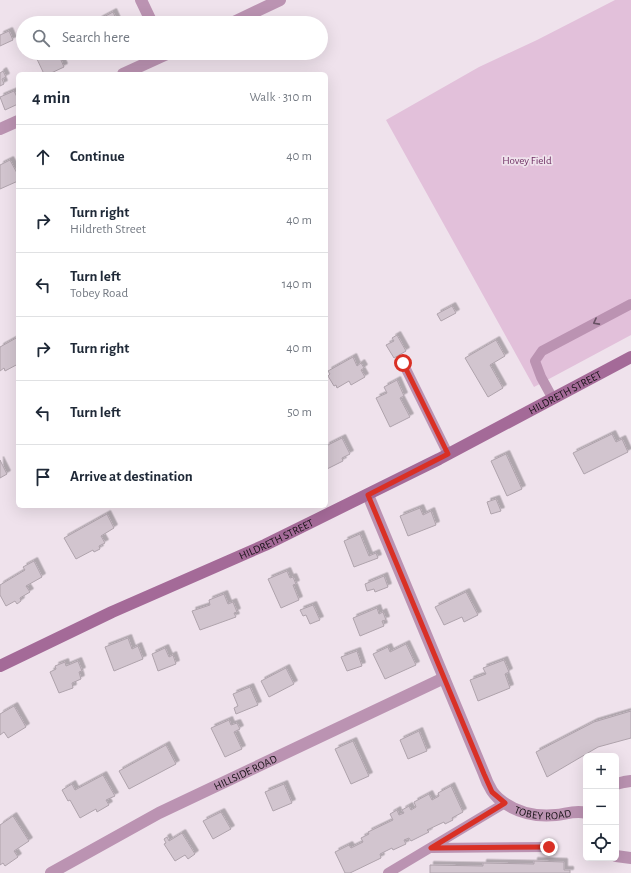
<!DOCTYPE html>
<meta charset="utf-8">
<style>
:root{--surface:#fff;--page:#f6f6f7;--text:#1f2937;--muted:#747a83;--line:#e0e1e3}
body{margin:0;font-family:"Alegreya Sans",sans-serif;background:var(--page);color:var(--text)}
.controls{position:absolute;right:12px;bottom:12px;display:grid;overflow:hidden;border-radius:6px;box-shadow:0 4px 16px #0002}
.controls button{width:36px;height:36px;display:grid;place-items:center;padding:0;border:0;border-bottom:1px solid var(--line);background:var(--surface);color:var(--text);font:20px sans-serif}
.stop{position:absolute;width:12px;height:12px;margin:-9px;border:3px solid #d93025;border-radius:50%;background:#fff}
.stop.end{background:#d93025;border-color:#fff;box-shadow:0 1px 4px #0008}
.list{margin:0;padding:0;list-style:none}
h2{display:flex;justify-content:space-between;align-items:center;height:52px;margin:0;padding:0 16px;font-size:17px}
h2 small{font-size:13px;font-weight:400;color:var(--muted)}
.list li{display:grid;grid-template-columns:26px 1fr auto;gap:12px;align-items:center;box-sizing:border-box;height:64px;padding:0 16px;border-top:1px solid var(--line)}
.list b{display:block;font-size:15px;white-space:nowrap}
.list p{margin:0;font-size:13px;white-space:nowrap;color:var(--muted)}
.list em{font-size:13px;font-style:normal;color:var(--muted)}
.icon{flex:none;width:22px;height:22px;fill:none;stroke:currentColor;stroke-width:2;stroke-linecap:round;stroke-linejoin:round}
.map{position:relative;flex:none;width:631px;height:873px;overflow:hidden}
.search{position:absolute;background:var(--surface);box-shadow:0 4px 16px #0002;left:16px;top:16px;width:312px;height:44px;display:flex;align-items:center;gap:10px;box-sizing:border-box;padding:0 14px;border-radius:22px;color:var(--muted);font-size:15px}
.panel{position:absolute;background:var(--surface);box-shadow:0 4px 16px #0002;left:16px;top:72px;width:312px;height:436px;border-radius:6px}
.map>svg:first-child{display:block}
.green{fill:#e2c0da}
.building{fill:#d2c5cf;stroke:#afa3ac;filter:url(#shadow)}
.lines{fill:none;stroke-linecap:round;stroke-linejoin:round}
.lane{stroke:#bb93b2;stroke-width:10}
.street{stroke:#bb93b2;stroke-width:12}
.secondary{stroke:#a46a98;stroke-width:12}
.oneway{stroke:#685264}
.route{stroke:#d93025;stroke-width:5}
.labels{text-anchor:middle;dominant-baseline:central;stroke-width:3.5;stroke-linejoin:round;paint-order:stroke}
.park-label{font-size:11px;fill:#6d2e62;stroke:#efe2ec}
.street-label{font-size:11px;fill:#161115;stroke:#efe2ec}
</style>
<div class="map">
<svg width="631" height="873" viewBox="0 0 631 873">
<defs>
<filter id="shadow"><feDropShadow dx="3.5" dy="-3.5" stdDeviation="0" flood-color="#0004"/></filter>
</defs>
<rect width="100%" height="100%" fill="#efe2ec"/>
<path class="green" d="M615 0H631V335L534 387 386 120 479 67 537 40Z"/>
<path class="building" d="M113 12 118 23H99L98 20Z
M9 31 13 40 0 46V35Z
M45 53H58L64 67 49 74H44L36 57Z
M76 53H93L78 59Z
M3 71 6 77 2 79 4 84 0 86V73Z
M14 91 18 99V104L5 110 0 97Z
M10 160 18 175V181L0 189V165Z
M452 306 456 313 441 321 437 314Z
M397 335 406 351 394 358 386 345 394 341 392 338Z
M18 337V364L5 371 4 368 0 371V347Z
M496 340 505 356 490 365 503 388 488 397 465 358Z
M353 357 357 366 361 363 364 368 361 370 365 377 351 385 349 381 337 388 336 385 334 386 328 376 330 374 328 371Z
M397 380 404 396 400 398 410 417 390 427 376 398 387 393 384 387Z
M612 434 616 442 622 439 628 452 584 474 573 453Z
M342 438 350 454 342 458 343 461 327 469 326 467V446Z
M506 454 522 489 507 496 491 461Z
M0 460 7 474 0 478Z
M496 499 501 511 491 514 487 502Z
M420 508 423 515 431 511 436 525 408 536 400 516Z
M107 514 114 528 101 536 105 543 99 546 100 549 94 552 93 550 76 559 64 538Z
M360 534 369 556 376 553 378 558 354 567 344 541Z
M34 561 42 577 26 586 30 592 20 598 21 601 17 604 15 601 6 606 0 595V585L25 570 23 567Z
M287 571 290 578 293 577 296 584 293 585 299 600 281 608 268 579Z
M384 576 388 587 375 592 374 589 367 591 365 584Z
M466 592 478 615 464 622 462 617 444 625 435 607Z
M224 594 228 604 233 602 237 612 234 613 236 617 200 630 192 611 210 605 209 600Z
M313 605 320 620 310 624 306 615 303 616 300 610Z
M377 608 379 614 383 612 386 620 382 621 384 626 360 636 353 618Z
M128 638 132 649 138 646 143 659 114 671 105 647Z
M406 644 416 665 385 679 373 654 388 647 390 652Z
M165 648 169 657 173 655 176 664 158 671 152 654Z
M357 651 362 666 347 671 341 657Z
M504 660 509 672 505 674 510 688 478 701 470 680 486 674 483 668Z
M78 661 82 671 79 672 81 679 72 683 73 688 59 693 50 672 56 669 55 666 65 662 66 666Z
M286 668 294 684 269 697 261 681Z
M250 687 258 705 236 714 234 708 238 706 233 694Z
M14 706 26 727 8 738 4 732 0 735V714Z
M631 711V738L598 747 547 777 536 752 594 722Z
M229 720 231 725 237 723 240 729 234 732 242 749 225 757 211 728Z
M419 731 427 751 408 759 400 740Z
M353 741 369 776 351 784 335 749Z
M166 745 176 764 129 789 119 771Z
M103 775 115 796 106 800 109 805 97 812 96 809 80 818 70 800 68 801 62 790 72 784 75 790Z
M284 784 292 803 273 811 265 792Z
M451 786 463 812 452 818 453 820 445 824 444 822 427 830 429 832 411 841 409 838 404 840 406 844 393 850 392 848 380 854 381 858 350 873H345L335 852 349 845 351 848 363 842 361 838 369 834 368 832 393 820 390 814 397 810 399 815 404 813 402 810 409 806 411 810 416 807 414 802 429 794 432 800 439 796 438 793Z
M221 812 231 829 213 839 203 821Z
M13 816 29 841 14 851 18 857 5 866 3 863 0 865V825Z
M182 833 195 854 188 859 185 855 175 861 164 844 166 843 164 839 167 837 169 841Z
M534 861 564 862V870H570V873H430V865L483 866V863L534 864Z"/>
<g class="lines">
<path class="lane" d="M403 363 448 454
M553 399 541 377 535 361 542 351 631 304
M431 848 549 847
M388 873 505 803"/>
<g class="street">
<path d="M141 0 152 23"/>
<path d="M232 23 280 0"/>
<path d="M123 74 169 53"/>
<path d="M0 129 18 121"/>
<path id="s1" d="M368 495 484 774C486 780 489 786 492 791 494 794 496 796 498 798 514 812 535 817 556 815 566 814 576 810 586 813"/>
<path d="M616 784 624 782 631 781"/>
<path d="M616 856 631 858"/>
<path id="s2" d="M51 873 159 813 444 678"/>
</g>
<path class="secondary" id="s3" d="M0 666 112 612 265 545 439 459 631 357"/>
</g>
<defs><path id="oneway-chevron" d="M-2-3.5L2.5 0L-2 3.5" fill="none" stroke-width="1.6" stroke-linecap="round" stroke-linejoin="round"/></defs>
<use class="oneway" href="#oneway-chevron" transform="translate(596 322) rotate(152)"/>
<g class="lines">
<path class="route" d="M403 363 448 454 368 495 484 774 492 792 505 803 431 848 549 847"/>
</g>
<g class="labels">
<g class="park-label">
<text x="527" y="160">Hovey Field</text>
</g>
<g class="street-label">
<text stroke="none"><textPath href="#s3" startOffset="628">HILDRETH STREET</textPath></text>
<text stroke="none"><textPath href="#s3" startOffset="304">HILDRETH STREET</textPath></text>
<text stroke="none"><textPath href="#s2" startOffset="219">HILLSIDE ROAD</textPath></text>
<text stroke="none"><textPath href="#s1" startOffset="379">TOBEY ROAD</textPath></text>
</g>
</g>
</svg>
<div class="controls">
<button>+</button>
<button>−</button>
<button><svg class="icon" aria-label="locate" viewBox="0 0 24 24"><circle cx="12" cy="12" r="6"/><path d="M12 2v4M12 18v4M2 12h4M18 12h4"/></svg></button>
</div>
<div class="stop" style="left:403px;top:363px"></div>
<div class="stop end" style="left:549px;top:847px"></div>
<div class="search"><svg class="icon" aria-label="search" viewBox="0 0 24 24"><circle cx="10" cy="10" r="6"/><path d="M15 15l6 6"/></svg>Search here</div>
<section class="panel">
<h2>4 min<small>Walk · 310 m</small></h2>
<ul class="list">
<li><svg class="icon" aria-label="ahead" viewBox="0 0 24 24"><path d="M12 20V5M6 11l6-6 6 6"/></svg><div><b>Continue</b></div><em>40 m</em></li>
<li><svg class="icon" aria-label="right" viewBox="0 0 24 24"><path d="M7 20v-9h11M14 6l5 5-5 5"/></svg><div><b>Turn right</b><p>Hildreth Street</p></div><em>40 m</em></li>
<li><svg class="icon" aria-label="left" viewBox="0 0 24 24"><path d="M17 20v-9H6M10 6l-5 5 5 5"/></svg><div><b>Turn left</b><p>Tobey Road</p></div><em>140 m</em></li>
<li><svg class="icon" aria-label="right" viewBox="0 0 24 24"><path d="M7 20v-9h11M14 6l5 5-5 5"/></svg><div><b>Turn right</b></div><em>40 m</em></li>
<li><svg class="icon" aria-label="left" viewBox="0 0 24 24"><path d="M17 20v-9H6M10 6l-5 5 5 5"/></svg><div><b>Turn left</b></div><em>50 m</em></li>
<li><svg class="icon" aria-label="arrive" viewBox="0 0 24 24"><path d="M6 21V4h12l-3 4 3 4H6"/></svg><div><b>Arrive at destination</b></div></li>
</ul>
</section>
</div>
